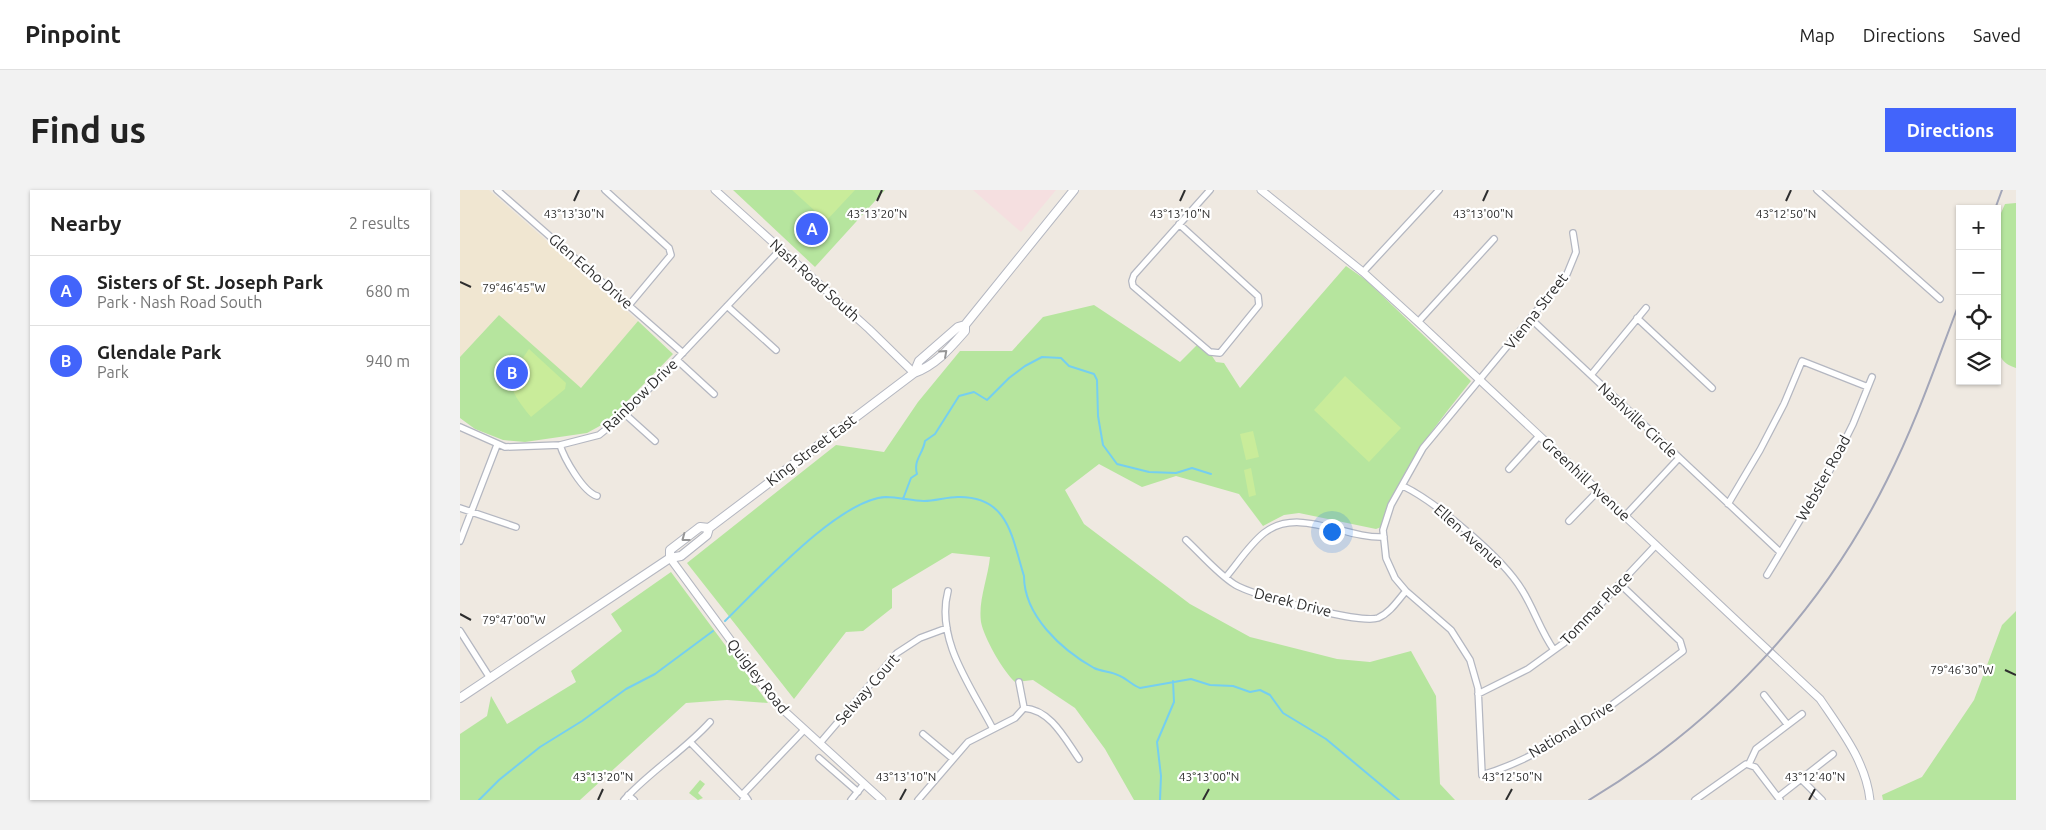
<!DOCTYPE html>
<meta charset="utf-8">
<style>
:root{--surface:#fff;--page:#f2f2f2;--text:#222;--muted:#767676;--line:#e0e0e0;--accent:#4264fb}
body{margin:0;font-family:Ubuntu,sans-serif;background:var(--page);color:var(--text)}
.controls{position:absolute;right:15px;top:15px;display:grid;overflow:hidden;border-radius:0px;box-shadow:0 1px 4px #0004}
.controls button{width:45px;height:45px;display:grid;place-items:center;padding:0;border:0;border-bottom:1px solid var(--line);background:var(--surface);color:var(--text);font:25px sans-serif}
.you{position:absolute;left:871px;top:341px;width:18px;height:18px;margin:-12px;border:4px solid #fff;border-radius:50%;background:#1a73e8;box-shadow:0 0 0 8px #1a73e833}
.badge{display:grid;place-items:center;width:32px;height:32px;border-radius:50%;background:var(--accent);color:#fff;font-size:16px;font-weight:700}
.pin{position:absolute;translate:-50% -50%;border:2px solid #fff;box-shadow:0 1px 5px #0006}
.list{margin:0;padding:0;list-style:none}
h2{display:flex;justify-content:space-between;align-items:center;height:65px;margin:0;padding:0 20px;font-size:21px}
h2 small{font-size:16px;font-weight:400;color:var(--muted)}
.list li{display:grid;grid-template-columns:32px 1fr auto;gap:15px;align-items:center;box-sizing:border-box;height:70px;padding:0 20px;border-top:1px solid var(--line)}
.list b{display:block;font-size:19px;white-space:nowrap}
.list p{margin:0;font-size:16px;white-space:nowrap;color:var(--muted)}
.list em{font-size:16px;font-style:normal;color:var(--muted)}
.icon{flex:none;width:28px;height:28px;fill:none;stroke:currentColor;stroke-width:2;stroke-linecap:round;stroke-linejoin:round}
.map{position:relative;flex:none;width:1556px;height:610px;overflow:hidden;border-radius:0px}
header{display:flex;align-items:center;gap:30px;box-sizing:border-box;height:70px;padding:0 25px;background:var(--surface);border-bottom:1px solid var(--line)}
header strong{font-size:24px}
nav{display:flex;gap:28px;margin-inline-start:auto;font-size:18px}
.intro{display:flex;align-items:center;justify-content:space-between;box-sizing:border-box;height:120px;padding:0 30px}
h1{margin:0;font-size:35px}
.button{padding:12px 22px;border-radius:0px;background:var(--accent);color:#fff;font-size:18px;font-weight:700}
main{display:flex;gap:30px;padding:0 30px}
aside{flex:1;background:var(--surface);border-radius:0px;box-shadow:0 1px 4px #0004}
.map>svg:first-child{display:block}
.education{fill:#f0e6d1}
.medical{fill:#f5dfe0}
.green{fill:#b6e59e}
.pitch{fill:#c9ec9a}
.lines{fill:none;stroke-linecap:round;stroke-linejoin:round}
.stream{stroke:#75cff0;stroke-width:2}
.minor-casing{stroke:#b4b7c1;stroke-width:8}
.tertiary-casing{stroke:#b4b7c1;stroke-width:9}
.secondary-casing{stroke:#b4b7c1;stroke-width:10}
.minor{stroke:#fff;stroke-width:5.5}
.tertiary{stroke:#fff;stroke-width:7}
.secondary{stroke:#fff;stroke-width:8}
.rail{stroke:#a3a6b8;stroke-width:2}
.oneway{stroke:#969696}
.ticks{fill:none;stroke:#2e2e2e;stroke-width:2}
.labels{text-anchor:middle;dominant-baseline:central;stroke-width:4.5;stroke-linejoin:round;paint-order:stroke}
.street-label{font-size:15px;fill:#2e2e2e;stroke:#fff}
.ticks-label{font-size:12px;text-anchor:middle;fill:#2e2e2e;stroke:#fff;stroke-width:4.5;stroke-linejoin:round;paint-order:stroke}
</style>
<header>
<strong>Pinpoint</strong>
<nav><a>Map</a><a>Directions</a><a>Saved</a></nav>
</header>
<div class="intro"><h1>Find us</h1><a class="button">Directions</a></div>
<main>
<aside>
<h2>Nearby<small>2 results</small></h2>
<ul class="list">
<li><span class="badge">A</span><div><b>Sisters of St. Joseph Park</b><p>Park · Nash Road South</p></div><em>680 m</em></li>
<li><span class="badge">B</span><div><b>Glendale Park</b><p>Park</p></div><em>940 m</em></li>
</ul>
</aside>
<div class="map">
<svg width="1556" height="610" viewBox="0 0 1556 610">
<rect width="100%" height="100%" fill="#efe9e1"/>
<path class="education" d="M0 0H29L178 131 121 199 39 125 0 167Z"/>
<path class="medical" d="M513 0H596L561 42Z"/>
<path class="green" d="M273 0H425L355 77Z
M1556 13V178C1541 173 1540 167 1537 153V32L1545 14Z
M886 76 906 90 1011 191C977 234 937 281 924 336L916 339 839 323 824 325 803 336 779 304 716 286 682 297 639 274 605 300 624 334 730 414 790 447 877 469 910 472 951 461 976 506 980 594 995 610H674L645 559 615 518 573 490 555 492C543 481 524 448 521 432 518 411 528 388 530 367L492 363 432 399V418L403 441 386 442 334 509 227 373 376 255 424 262 458 212 500 161H552L583 127 634 115 720 172 738 154 750 163 756 172 764 173 780 198Z
M39 125 121 198 178 131 213 164 147 232 127 243 65 252 43 250 15 239 0 228V167Z
M211 382 308 513 267 510 226 513 120 610H0V544L27 526 31 506 47 534 116 492 111 481 162 441 151 424Z
M1556 421V610H1423L1422 605 1462 587 1514 510 1542 435Z
M240 590 245 594 238 603 243 608 238 610 229 603Z"/>
<path class="pitch" d="M332 0H395L366 31Z
M69 159 106 193 105 199 71 227C45 195 47 192 69 159Z
M885 186 941 238 909 272 854 220Z
M793 241 799 267 786 270 780 244Z
M791 278 796 305 789 307 784 280Z"/>
<g class="lines">
<path class="stream" d="M443 309 451 288 457 284C453 270 463 264 465 251L475 244 499 206 514 202 527 210 549 188 565 176 582 167 601 168 609 176 634 184 637 190 638 226 643 255 657 274 689 282 716 283 732 278 751 284
M265 431C299 398 379 309 426 307 439 307 452 311 464 311 475 311 487 307 498 307 549 306 552 348 564 386 564 426 602 460 634 478 642 482 652 481 660 486 667 489 672 495 680 498L731 489 750 495 773 496 790 502 800 500 810 505 823 523 866 549 939 610
M19 610 39 590 80 557 122 531 166 499 195 484 253 441
M700 610 701 586 697 552 714 512 713 491"/>
<defs>
<path id="minor" d="M37 0 223 163
M145 0 209 58 211 65 170 114
M1357 0 1480 109
M719 34 798 106 799 115 760 163 750 162 673 96 672 91 674 85 750 0
M1113 43 1116 62 1107 84 963 258 931 315 923 340 926 368 935 388 946 401 991 440 1010 470 1018 498 1022 585C1094 564 1163 507 1223 461L1220 451 1160 394
M903 82 979 0
M267 116 316 160
M1177 128 1252 198
M1071 129 1320 362
M958 132 1034 49
M217 170 254 204
M1131 185 1186 118
M165 224 195 251
M0 237 45 257 100 255 139 245 165 224 321 59
M100 255C104 268 123 302 137 306
M1049 279 1079 246
M943 296C976 312 1043 368 1062 400 1074 419 1081 442 1094 460
M1268 314 1300 260 1324 214 1342 171 1408 197
M0 318 56 337
M1165 326 1219 268
M1109 331 1138 301
M726 350C741 364 757 383 774 394 792 406 900 434 918 428 930 423 938 410 946 401
M0 351 37 255
M1307 385 1370 280 1393 234 1412 187
M766 387C778 373 789 355 804 343 838 316 885 349 924 347
M488 401C475 450 512 498 533 539
M0 441 30 488
M559 492 564 518
M1018 504 1068 479 1104 453 1196 355
M1304 505 1327 534
M564 518C591 520 605 549 619 569
M463 544 493 569
M231 553 282 605 344 540
M360 553 437 463 460 448 487 438
M359 568 398 602
M1289 574 1296 559 1342 524
M1342 590 1362 610
M168 605 174 610
M1318 607 1373 564
M164 610C190 581 224 561 250 532
M283 610 286 607 288 610
M391 610 404 594
M458 610 508 552 555 528 564 518
M1235 610 1286 574 1295 577 1320 610"/>
<path id="tertiary" d="M255 0 409 139 454 183
M801 0 903 82 958 132 1360 509C1381 540 1406 572 1410 610
M210 368 319 516 422 610"/>
<path id="secondary" d="M454 183 459 171 498 137 505 135 614 0
M210 368V360L240 337 249 338
M0 508 210 368 221 366 247 345 249 338 454 183C476 175 490 158 505 141V135"/>
</defs>
<use href="#minor" class="minor-casing"/>
<use href="#tertiary" class="tertiary-casing"/>
<use href="#secondary" class="secondary-casing"/>
<use href="#minor" class="minor"/>
<use href="#tertiary" class="tertiary"/>
<use href="#secondary" class="secondary"/>
<path class="rail" d="M1535 19 1542 0
M1129 610C1256 534 1361 423 1427 290 1456 233 1477 171 1500 111"/>
</g>
<defs><path id="oneway-chevron" d="M-2-3.5L2.5 0L-2 3.5" fill="none" stroke-width="1.6" stroke-linecap="round" stroke-linejoin="round" transform="scale(1.25)"/></defs>
<g class="oneway">
<use href="#oneway-chevron" transform="translate(484 163) rotate(-42)"/>
<use href="#oneway-chevron" transform="translate(225 348) rotate(143)"/>
</g>
<path class="ticks" d="M114 11 119 0M417 11 422 0M720 11 725 0M1023 11 1028 0M1326 11 1331 0M0 92 11 97M0 424 11 430M1545 480 1556 485M138 610 143 599M440 610 446 599M743 610 749 599M1046 610 1052 599M1349 610 1355 599"/>
<g class="labels">
<g class="street-label">
<text transform="translate(131 81) rotate(41)">Glen Echo Drive</text>
<text transform="translate(355 90) rotate(42)">Nash Road South</text>
<text transform="translate(1076 121) rotate(-52)">Vienna Street</text>
<text transform="translate(180 205) rotate(-44)">Rainbow Drive</text>
<text transform="translate(1178 230) rotate(43)">Nashville Circle</text>
<text transform="translate(351 260) rotate(-37)">King Street East</text>
<text transform="translate(1363 288) rotate(-61)">Webster Road</text>
<text transform="translate(1126 289) rotate(43)">Greenhill Avenue</text>
<text transform="translate(1009 346) rotate(42)">Ellen Avenue</text>
<text transform="translate(833 412) rotate(14)">Derek Drive</text>
<text transform="translate(1136 418) rotate(-46)">Tommar Place</text>
<text transform="translate(298 486) rotate(52)">Quigley Road</text>
<text transform="translate(407 499) rotate(-49)">Selway Court</text>
<text transform="translate(1111 539) rotate(-31)">National Drive</text>
</g>
</g>
<g class="ticks-label">
<text x="114" y="28">43°13'30"N</text>
<text x="417" y="28">43°13'20"N</text>
<text x="720" y="28">43°13'10"N</text>
<text x="1023" y="28">43°13'00"N</text>
<text x="1326" y="28">43°12'50"N</text>
<text x="54" y="102">79°46'45"W</text>
<text x="54" y="434">79°47'00"W</text>
<text x="1502" y="484">79°46'30"W</text>
<text x="143" y="591">43°13'20"N</text>
<text x="446" y="591">43°13'10"N</text>
<text x="749" y="591">43°13'00"N</text>
<text x="1052" y="591">43°12'50"N</text>
<text x="1355" y="591">43°12'40"N</text>
</g>
</svg>
<div class="controls">
<button>+</button>
<button>−</button>
<button><svg class="icon" aria-label="locate" viewBox="0 0 24 24"><circle cx="12" cy="12" r="6"/><path d="M12 2v4M12 18v4M2 12h4M18 12h4"/></svg></button>
<button><svg class="icon" aria-label="layers" viewBox="0 0 24 24"><path d="M12 4l9 5-9 5-9-5zM3 14l9 5 9-5"/></svg></button>
</div>
<div class="you"></div>
<div class="pin badge" style="left:352px;top:39px">A</div>
<div class="pin badge" style="left:52px;top:183px">B</div>
</div>
</main>
